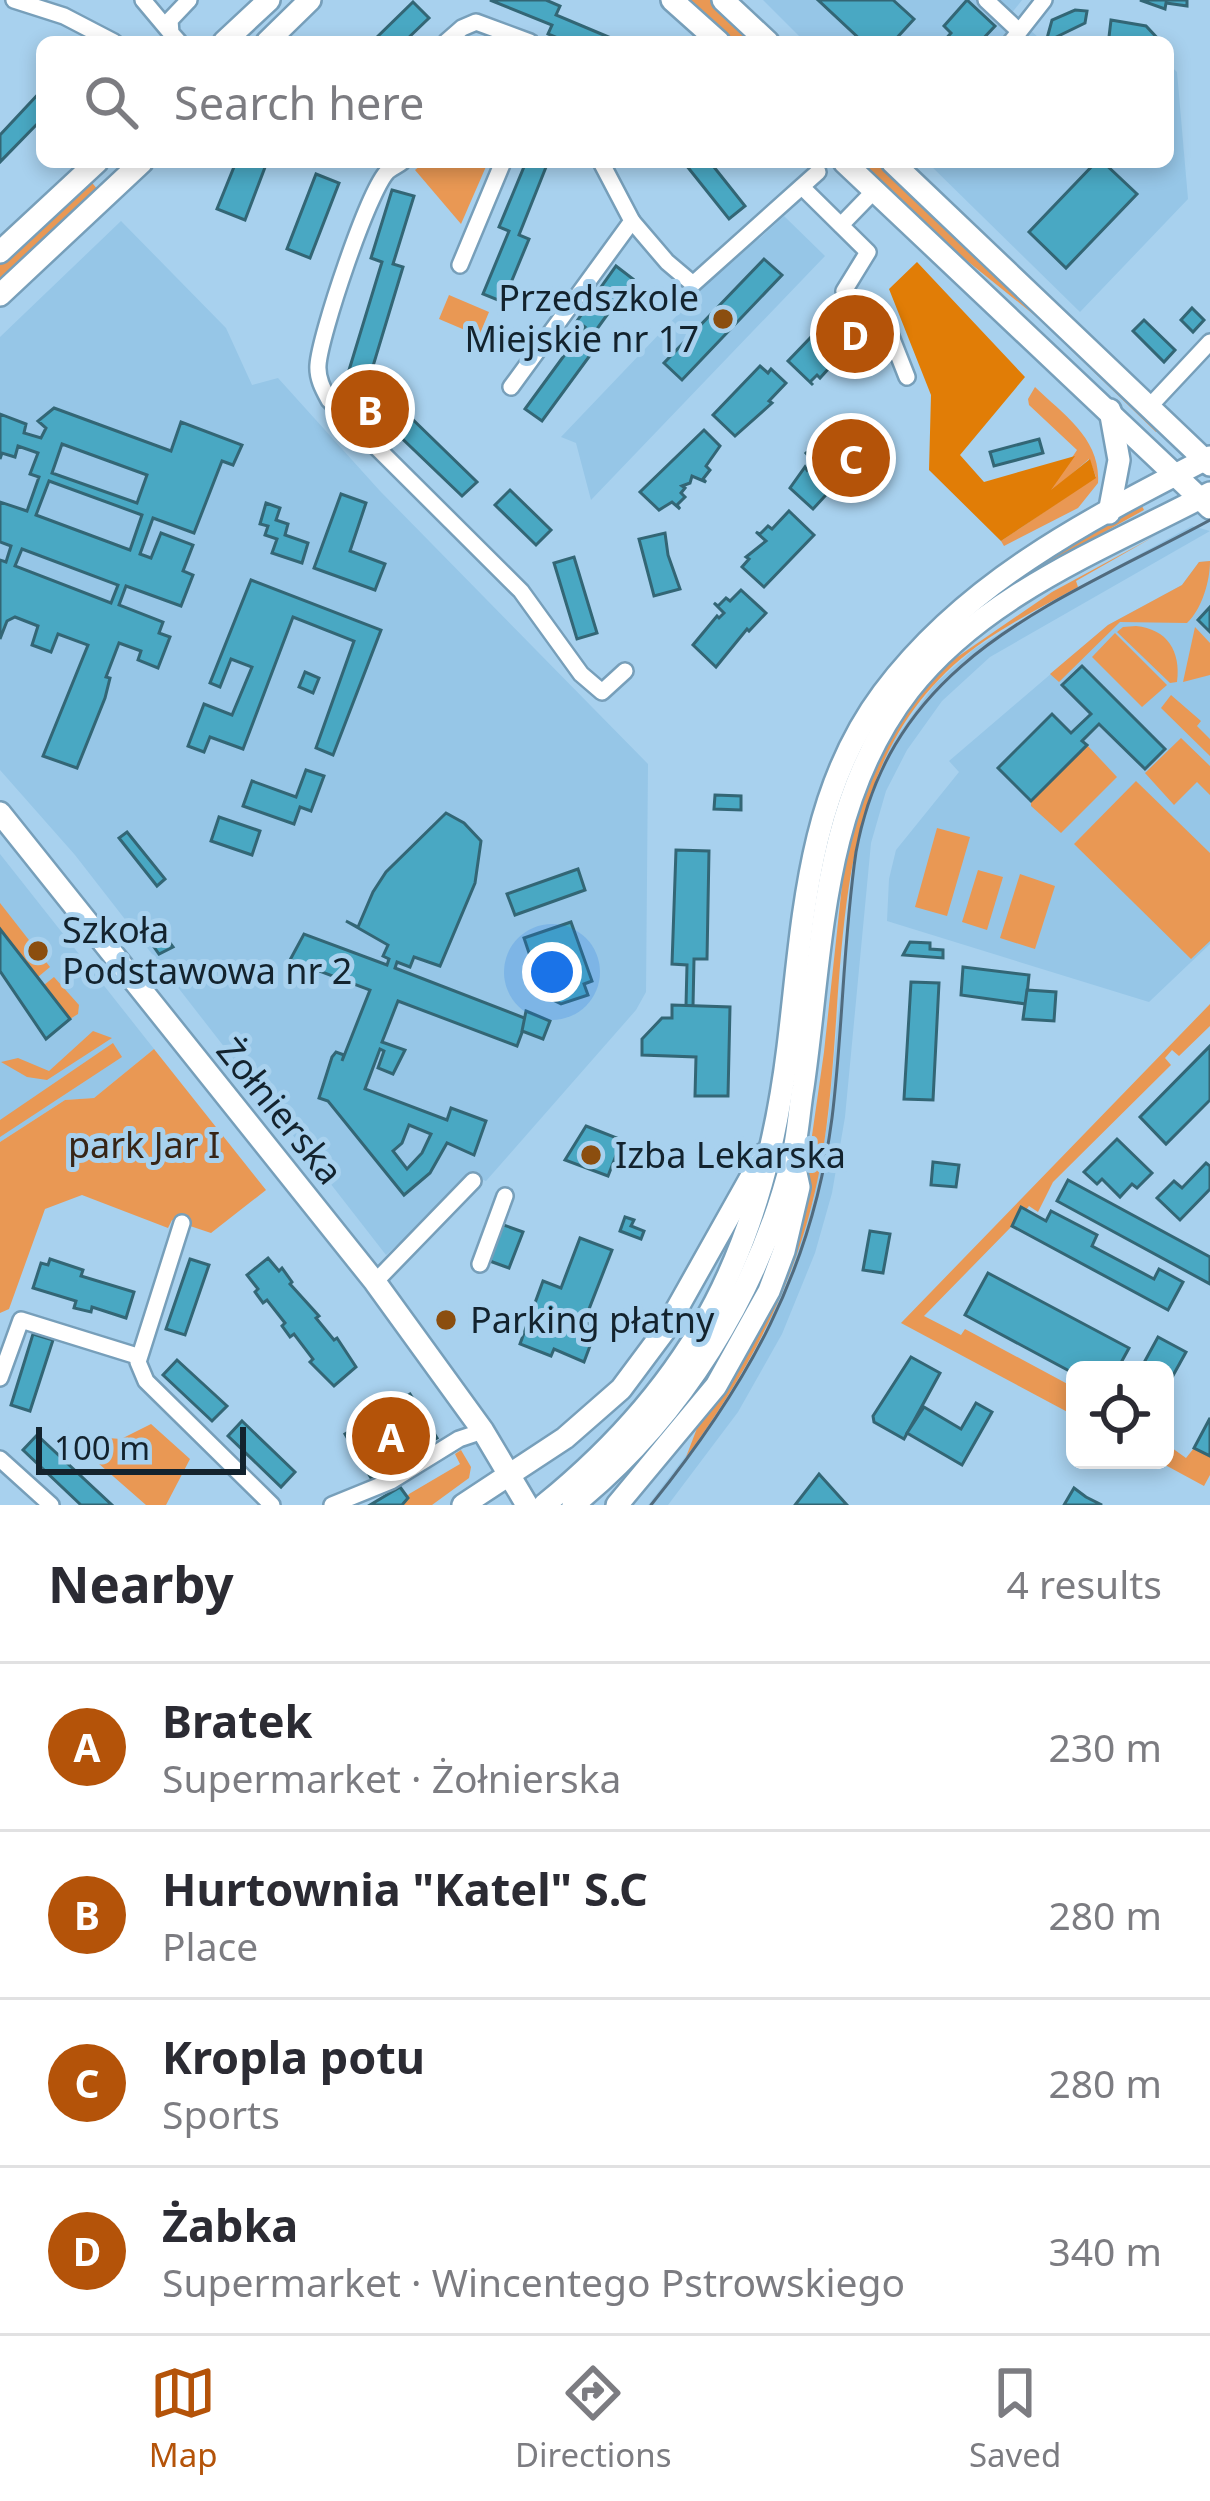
<!DOCTYPE html>
<html lang="en">
<head>
<meta charset="utf-8">
<style>
	body { margin:0; font-family:"Noto Sans",sans-serif; background:#f7f7f7; color:#2b2b33 }
	.controls { position:absolute; right:36px; bottom:36px; display:grid; overflow:hidden; border-radius:18px; box-shadow:0 6px 18px #0003 }
	.controls button { width:108px; height:108px; display:grid; place-items:center; padding:0; border:0; border-bottom:3px solid #e1e1e2; background:#fff; color:#2b2b33; font:60px sans-serif }
	.scale { position:absolute; left:36px; bottom:30px; width:210px; box-sizing:border-box; padding-left:12px; border:6px solid #13232e; border-top:0; font-size:33px; line-height:42px; white-space:nowrap; color:#13232e; -webkit-text-stroke:9px #a8d1ee; paint-order:stroke }
	.you { position:absolute; left:552px; top:972px; width:42px; height:42px; margin:-30px; border:9px solid #fff; border-radius:50%; background:#1a73e8; box-shadow:0 0 0 18px #1a73e833 }
	.badge { display:grid; place-items:center; width:78px; height:78px; border-radius:50%; background:#b45309; color:#fff; font-size:39px; font-weight:700 }
	.pin { position:absolute; translate:-50% -50%; border:6px solid #fff; box-shadow:0 3px 12px #0006 }
	.list { margin:0; padding:0; list-style:none }
	h2 { display:flex; justify-content:space-between; align-items:center; height:156px; margin:0; padding:0 48px; font-size:51px }
	h2 small { font-size:39px; font-weight:400; color:#7c7c81 }
	.list li { display:grid; grid-template-columns:78px 1fr auto; gap:36px; align-items:center; box-sizing:border-box; height:168px; padding:0 48px; border-top:3px solid #e1e1e2 }
	.list b { display:block; font-size:45px; white-space:nowrap }
	.list p { margin:0; font-size:39px; white-space:nowrap; color:#7c7c81 }
	.list em { font-size:39px; font-style:normal; color:#7c7c81 }
	.icon { flex:none; width:66px; height:66px; fill:none; stroke:currentColor; stroke-width:2; stroke-linecap:round; stroke-linejoin:round }
	.map { position:relative; flex:none; width:1210px; height:1505px; overflow:hidden }
	.search { position:absolute; background:#fff; box-shadow:0 6px 18px #0003; left:36px; right:36px; top:36px; height:132px; display:flex; align-items:center; gap:30px; box-sizing:border-box; padding:0 42px; border-radius:18px; color:#7c7c81; font-size:45px }
	.sheet { height:828px; background:#fff }
	nav { display:flex; justify-content:space-around; align-items:center; box-sizing:border-box; height:168px; border-top:3px solid #e1e1e2; background:#fff; font-size:33px; color:#7c7c81 }
	nav a { display:grid; justify-items:center; gap:6px }
	nav .on { color:#b45309 }
	.map>svg:first-child { display:block }
</style>
</head>
<body>
<div class="map">
<svg width="1210" height="1505" viewBox="0 0 1210 1505">
	<rect width="100%" height="100%" fill="#a8d1ee"/>
	<g fill="#96c6e7">
		<path d="M763 0H1022L1011 14 1044 42H805Z"/>
		<path d="M1168 64 1177 72 1188 199 1080 312 927 162H1168Z"/>
		<path d="M784 216 825 256 591 500 576 443 561 437 746 243 759 239Z"/>
		<path d="M121 221 226 328 252 385 278 378 380 491 648 764 646 992 636 1010 486 1181 473 1176 386 1255 75 855 0 770V337Z"/>
		<path d="M1192 526 1210 531 990 657 942 701 907 750 886 791 871 843 845 1117 832 1193 815 1253 782 1334 738 1412 668 1505H648L717 1415 749 1364 762 1339 813 1202 828 1120 855 840 868 793 892 743 935 684 974 649 1056 599Z"/>
		<path d="M1210 561V944L1149 1002 887 921 889 879 896 850 959 772 949 761 1108 625 1182 585 1199 562Z"/>
		<path d="M0 854 154 1049 94 1098 65 1100 0 1142Z"/>
	</g>
	<g fill="#e99854">
		<path d="M684 0H711L757 42H730Z"/>
		<path d="M425 162H488L461 224 415 170Z"/>
		<path d="M857 162H884L1161 427 1156 432 1038 318 935 235Z"/>
		<path d="M89 179 98 190 0 285V263Z"/>
		<path d="M449 295 489 312 479 336 439 319Z"/>
		<path d="M1035 387C1064 415 1101 439 1098 483L1078 508 1004 546 1001 541 1096 477 1089 459 1047 495 1077 450 1029 405 1028 399Z"/>
		<path d="M1141 504 1144 510 1027 575 1023 571Z"/>
		<path d="M1155 536 1076 581 1078 587C1043 606 1008 624 976 647 813 767 853 986 821 1162 802 1271 752 1368 686 1457L699 1423 733 1373 801 1212 824 1052 846 848 872 765 909 705 950 662 1052 592Z"/>
		<path d="M1210 561C1210 581 1202 609 1187 623L1120 622 1059 682 1050 674 1108 625 1182 585 1199 562Z"/>
		<path d="M1136 626C1167 629 1181 651 1177 682L1170 683 1117 632 1123 627Z"/>
		<path d="M1195 627 1210 643V675L1183 682Z"/>
		<path d="M1115 633 1167 685 1142 707 1092 657Z"/>
		<path d="M1171 695 1201 721 1197 726 1210 739V756L1161 708Z"/>
		<path d="M1181 738 1210 766V795L1197 782 1174 805 1145 773Z"/>
		<path d="M1087 745 1117 777 1061 833 1031 806V801Z"/>
		<path d="M1136 781 1210 853V941L1191 959 1074 844Z"/>
		<path d="M937 828 970 837 947 916 915 907Z"/>
		<path d="M978 870 1003 877 987 930 962 922Z"/>
		<path d="M1020 874 1055 886 1035 949 1000 938Z"/>
		<path d="M0 903 50 967 38 977 0 929Z"/>
		<path d="M54 977 79 1005 78 1014 70 1019 44 985Z"/>
		<path d="M1210 1004V1026L1179 1056 1172 1050 1165 1058 1171 1065 1053 1182 1038 1212 1029 1206 1026 1210 1021 1208 1012 1226 924 1316 961 1335 965 1329 1075 1388V1416L901 1323Z"/>
		<path d="M93 1031 112 1038 47 1080 27 1077 1 1062 18 1058 49 1071Z"/>
		<path d="M113 1043 122 1057 0 1137V1120Z"/>
		<path d="M154 1049 266 1190 211 1233 172 1220 168 1228 82 1195 45 1209 9 1309 0 1313V1142L65 1100 94 1098Z"/>
		<path d="M151 1424 190 1459 166 1505H146L98 1463 108 1438 121 1439Z"/>
		<path d="M1165 1443 1186 1458 1194 1448 1210 1456V1475L1204 1486 1156 1460H1165Z"/>
		<path d="M461 1450 471 1467 469 1478 432 1505H402L409 1494 460 1464 455 1454Z"/>
	</g>
	<path fill="#e17d06" d="M917 262 1025 377 960 455 984 482 1075 456 1051 490 1090 459 1096 478 1001 541 929 470 931 395 889 289Z"/>
	<g fill="#49a8c3" stroke="#336675" stroke-width="3" fill-rule="evenodd">
		<path d="M490 0H546L560 6 556 15 618 41 567 42 548 34 552 25Z"/>
		<path d="M818 0H893L914 19 893 42H863Z"/>
		<path d="M967 0 995 26 980 42H943L951 33 944 26Z"/>
		<path d="M1140 0H1187V6L1166 3 1165 9Z"/>
		<path d="M413 2 429 18 404 42H372Z"/>
		<path d="M1075 10 1087 11 1085 23 1046 42 1052 20Z"/>
		<path d="M1111 20 1146 26 1161 42H1118L1109 37Z"/>
		<path d="M42 90V119L0 162V135Z"/>
		<path d="M236 162H267L245 220 217 209Z"/>
		<path d="M526 162H548L519 235 529 239 503 302 483 294 509 231 499 227Z"/>
		<path d="M690 162H710L745 206 729 219 686 165Z"/>
		<path d="M1096 162H1103L1137 194 1066 268 1029 232Z"/>
		<path d="M316 174 339 183 310 258 287 249Z"/>
		<path d="M392 190 414 196 393 264 403 267 367 386 346 380 382 262 371 258Z"/>
		<path d="M764 259 782 275 682 380 664 363Z"/>
		<path d="M616 266 633 279 594 333 602 339 542 421 525 409 585 327 577 321Z"/>
		<path d="M839 308 857 326 854 329 860 335 827 364 830 367 820 378 817 375 810 382 813 385 788 361Z"/>
		<path d="M1192 308 1204 320 1193 332 1181 320Z"/>
		<path d="M1144 320 1175 350 1164 362 1133 331Z"/>
		<path d="M760 366 768 373 771 369 786 383 769 401 772 403 735 436 713 415Z"/>
		<path d="M357 390 377 397 395 417 374 434 345 400Z"/>
		<path d="M54 408 171 451 181 422 242 445 233 465 222 461 194 533 153 518 140 554 151 558 161 533 193 545 183 571 193 575 181 606 126 586 119 605 163 622 159 633 170 637 158 668 138 660 141 651 119 643 106 677 110 678 105 698 77 768 43 756 88 645 58 634 51 652 32 645 38 626 15 617 7 621 0 639V560L6 562 11 546 0 542V502L27 511 39 477 30 474 38 453 18 446 15 457 2 453 0 459V414L26 424 24 433 41 438 46 428 38 421ZM62 444 147 475 137 503 52 473ZM49 481 142 515 130 550 36 515ZM22 549 118 585 111 603 15 566Z"/>
		<path d="M403 410 477 482 462 496 388 425Z"/>
		<path d="M704 430 720 446 706 466 710 470 703 479 706 482 692 476 690 483 682 486 685 488 681 493 685 497 677 505 680 509 672 502 659 510 640 492Z"/>
		<path d="M840 435 859 459 813 509 790 488 805 467 807 470 814 462 805 452 808 455 816 447 820 451Z"/>
		<path d="M1039 439 1043 453 994 466 990 452Z"/>
		<path d="M510 490 551 530 536 545 495 505Z"/>
		<path d="M341 494 366 503 350 551 385 564 375 590 314 568Z"/>
		<path d="M266 503 280 508 276 520 288 524 285 535 308 543 302 563 272 553 277 539 265 535 268 526 260 524Z"/>
		<path d="M789 511 814 535 764 587 742 567 749 559 746 557 766 541 756 532 760 534 768 526 772 529Z"/>
		<path d="M665 533 668 555 680 589 654 596 639 539Z"/>
		<path d="M574 557 597 633 577 639 554 563Z"/>
		<path d="M251 580 381 630 333 755 316 748 354 641 293 617 243 749 210 737 204 752 188 746 204 704 232 715 252 667 231 659 220 687 210 683Z"/>
		<path d="M741 590 766 613 749 631 747 629 716 667 693 645 717 616 719 618 724 613 714 603 718 606 726 598 730 601Z"/>
		<path d="M1210 607V632L1198 620Z"/>
		<path d="M1082 666 1165 749 1145 769 1099 724 1082 741 1087 745 1031 801 998 768 1052 714 1071 733 1091 714 1062 685Z"/>
		<path d="M305 672 319 678 313 693 299 687Z"/>
		<path d="M306 770 324 776 311 811 300 807 294 824 243 806 252 781 296 797Z"/>
		<path d="M715 795 741 796V810L714 809Z"/>
		<path d="M446 813 464 823 481 841 475 883 440 966 414 957 410 967 397 962 395 968 527 1019 517 1046 398 1001 382 1042 405 1050 393 1074 378 1068 384 1051 380 1049 365 1089 447 1120 451 1108 486 1121 474 1155 447 1143 430 1173 404 1195 328 1101 319 1098 332 1057 336 1052 344 1055 342 1061 370 990 290 960 304 934 387 965 389 959 383 956 388 945 346 921 358 927 373 892 386 872ZM409 1125 431 1134 422 1153 407 1169 393 1151 402 1143Z"/>
		<path d="M219 817 260 831 252 855 211 841Z"/>
		<path d="M127 832 165 879 157 886 119 838Z"/>
		<path d="M676 850 709 851 707 959H694L693 1006H686L687 965 672 964Z"/>
		<path d="M578 869 585 890 515 915 507 894Z"/>
		<path d="M571 922 592 981 584 984 588 995 561 1004 543 995 524 938Z"/>
		<path d="M0 929 70 1019 46 1039 0 971Z"/>
		<path d="M167 939 173 947 159 954 154 947Z"/>
		<path d="M910 942 930 943V949L943 950V958L903 955Z"/>
		<path d="M963 967 1029 975 1026 1004 961 995Z"/>
		<path d="M911 982 939 983 933 1100 904 1099Z"/>
		<path d="M1027 990 1056 992 1054 1021 1023 1019Z"/>
		<path d="M672 1005 730 1007 728 1096H695L696 1057 642 1055V1039L662 1018H672Z"/>
		<path d="M526 1011 550 1021 543 1039 522 1031Z"/>
		<path d="M1210 1046V1100L1166 1144 1140 1117Z"/>
		<path d="M586 1126 622 1140 608 1176 565 1160Z"/>
		<path d="M1117 1139 1152 1173 1137 1188 1132 1184 1120 1197 1102 1179 1097 1184 1084 1172Z"/>
		<path d="M933 1162 959 1165 956 1187 931 1185Z"/>
		<path d="M1206 1163 1210 1166V1189L1180 1220 1157 1198 1174 1181 1182 1188Z"/>
		<path d="M1068 1180 1210 1257V1284L1057 1201Z"/>
		<path d="M1021 1207 1046 1221 1051 1211 1097 1235 1092 1246 1154 1279 1159 1269 1183 1282 1168 1310 1012 1226Z"/>
		<path d="M625 1217 634 1220 631 1226 644 1231 641 1239 620 1231Z"/>
		<path d="M501 1224 523 1232 509 1268 487 1260Z"/>
		<path d="M870 1231 890 1234 883 1273 863 1270Z"/>
		<path d="M580 1238 612 1250 584 1322 597 1327 584 1362 554 1349 551 1356 520 1344 543 1281 561 1288Z"/>
		<path d="M268 1258 279 1271 282 1268 292 1282 290 1284 319 1316 316 1318 334 1340 337 1338 356 1367 334 1386 310 1362 313 1359 294 1334 290 1337 282 1326 285 1323 267 1300 263 1303 255 1292 258 1289 247 1275Z"/>
		<path d="M50 1259 83 1270 81 1276 134 1292 126 1318 92 1307 91 1312 74 1308 76 1301 33 1288 41 1263 48 1265Z"/>
		<path d="M190 1259 209 1265 185 1335 166 1329Z"/>
		<path d="M988 1273 1129 1348 1117 1370H1075V1374L965 1315Z"/>
		<path d="M33 1334 53 1340 30 1411 11 1405Z"/>
		<path d="M1158 1337 1186 1352 1165 1390V1370H1140Z"/>
		<path d="M911 1357 940 1373 904 1439 874 1422 873 1416Z"/>
		<path d="M177 1360 227 1406 212 1421 163 1375Z"/>
		<path d="M410 1394 437 1438 371 1478 345 1434Z"/>
		<path d="M976 1403 992 1412 962 1465 907 1433 924 1407 961 1429Z"/>
		<path d="M1210 1418V1456L1194 1448Z"/>
		<path d="M242 1421 295 1472 281 1487 228 1436Z"/>
		<path d="M37 1435 112 1505H81L23 1450Z"/>
		<path d="M819 1474 847 1505H795Z"/>
		<path d="M400 1487 408 1498 402 1505H370Z"/>
		<path d="M1074 1488 1086 1497 1102 1505H1064Z"/>
	</g>
	<g fill="none" stroke-linecap="round" stroke-linejoin="round">
		<defs>
			<g id="street">
				<path d="M14 0 64 16 114 42"/>
				<path d="M143 0 169 31"/>
				<path d="M986 0 1019 31"/>
				<path d="M179 42 171 33 170 20 189 0"/>
				<path d="M446 42 462 28 476 22 530 42"/>
				<path d="M1011 42 1044 0"/>
				<path d="M402 162C397 166 391 168 387 172 368 192 320 335 318 365 317 378 323 389 329 400L521 591 581 674 602 692 625 671"/>
				<path d="M802 187 868 252 844 291 890 334 907 377"/>
				<path d="M632 221 667 262 693 284 818 172"/>
				<path d="M841 225 875 190"/>
				<path d="M460 265 503 162"/>
				<path d="M511 387 632 221 601 162"/>
				<path d="M1150 406 1210 342"/>
				<path d="M182 1223 138 1362 146 1381 272 1505"/>
				<path d="M480 1264 505 1196"/>
				<path d="M375 1282 473 1181"/>
				<path d="M0 1378 21 1320 137 1356"/>
				<path d="M0 1459 51 1505"/>
				<path d="M332 1505 391 1481 459 1439 483 1431"/>
			</g>
			<g id="secondary">
				<path d="M672 0 719 42"/>
				<path d="M723 0 768 42"/>
				<path d="M224 42 269 0"/>
				<path d="M267 42 310 0"/>
				<path d="M844 162 1210 508"/>
				<path d="M892 162 1210 465"/>
				<path d="M0 252 97 162"/>
				<path d="M0 295 142 162"/>
				<path d="M1109 513 1119 460 1110 410"/>
				<path d="M0 813 375 1282 483 1431 527 1505"/>
				<path d="M463 1505 565 1438 621 1389 665 1330 764 1154"/>
				<path d="M544 1505C699 1379 764 1243 788 1047 803 925 806 796 883 693 967 581 1088 520 1210 457"/>
				<path d="M573 1505C680 1419 759 1292 792 1159 798 1136 799 1110 803 1087 823 949 820 805 909 690 984 594 1106 548 1210 493"/>
				<path d="M617 1505 716 1386 769 1291 784 1251 799 1187 793 1159"/>
			</g>
		</defs>
		<use href="#street" stroke="#779fba" stroke-width="20"/>
		<use href="#secondary" stroke="#779fba" stroke-width="26"/>
		<use href="#street" stroke="#fff" stroke-width="15"/>
		<use href="#secondary" stroke="#fff" stroke-width="21"/>
		<path stroke="#516b7e" stroke-width="3" d="M651 1505C747 1386 812 1272 832 1118 843 1030 843 940 856 852 892 657 1055 604 1210 520"/>
	</g>
	<g fill="#8b4e0f" stroke="#a8d1ee" stroke-width="4.5">
		<circle cx="723" cy="319" r="12"/>
		<circle cx="38" cy="951" r="12"/>
		<circle cx="591" cy="1155" r="12"/>
		<circle cx="446" cy="1320" r="12"/>
	</g>
	<g text-anchor="middle" stroke-width="10" stroke-linejoin="round" paint-order="stroke">
		<g font-size="36" fill="#13232e" stroke="#a8d1ee" text-anchor="start">
			<text x="699" y="311" text-anchor="end">Przedszkole<tspan x="699" dy="41">Miejskie nr 17</tspan></text>
			<text x="62" y="943">Szkoła<tspan x="62" dy="41">Podstawowa nr 2</tspan></text>
			<text x="615" y="1168">Izba Lekarska</text>
			<text x="470" y="1333">Parking płatny</text>
		</g>
		<g font-size="36" fill="#13232e" stroke="#a8d1ee">
			<text transform="translate(280 1111) rotate(51)" y="13">Żołnierska</text>
		</g>
		<g font-size="36" fill="#372516" stroke="#a8d1ee">
			<text x="144" y="1158">park Jar I</text>
		</g>
	</g>
</svg>
<div class="controls">
<button><svg class="icon" aria-label="locate" viewBox="0 0 24 24"><circle cx="12" cy="12" r="6"/><path d="M12 2v4M12 18v4M2 12h4M18 12h4"/></svg></button>
</div>
<div class="scale">100 m</div>
<div class="you"></div>
<div class="pin badge" style="left:391px;top:1436px">A</div>
<div class="pin badge" style="left:370px;top:409px">B</div>
<div class="pin badge" style="left:851px;top:458px">C</div>
<div class="pin badge" style="left:855px;top:334px">D</div>
<div class="search"><svg class="icon" aria-label="search" viewBox="0 0 24 24"><circle cx="10" cy="10" r="6"/><path d="M15 15l6 6"/></svg>Search here</div>
</div>
<section class="sheet">
<h2>Nearby<small>4 results</small></h2>
<ul class="list">
<li><span class="badge">A</span><div><b>Bratek</b><p>Supermarket · Żołnierska</p></div><em>230 m</em></li>
<li><span class="badge">B</span><div><b>Hurtownia &quot;Katel&quot; S.C</b><p>Place</p></div><em>280 m</em></li>
<li><span class="badge">C</span><div><b>Kropla potu</b><p>Sports</p></div><em>280 m</em></li>
<li><span class="badge">D</span><div><b>Żabka</b><p>Supermarket · Wincentego Pstrowskiego</p></div><em>340 m</em></li>
</ul>
</section>
<nav>
<a class="on"><svg class="icon" aria-label="map" viewBox="0 0 24 24"><path d="M3 6l6-2 6 2 6-2v14l-6 2-6-2-6 2zM9 4v14M15 6v14"/></svg>Map</a>
<a><svg class="icon" aria-label="directions" viewBox="0 0 24 24"><path d="M12 3l9 9-9 9-9-9zM9 14v-3h6M13 9l2 2-2 2"/></svg>Directions</a>
<a><svg class="icon" aria-label="saved" viewBox="0 0 24 24"><path d="M7 4h10v16l-5-4-5 4z"/></svg>Saved</a>
</nav>
</body>
</html>
